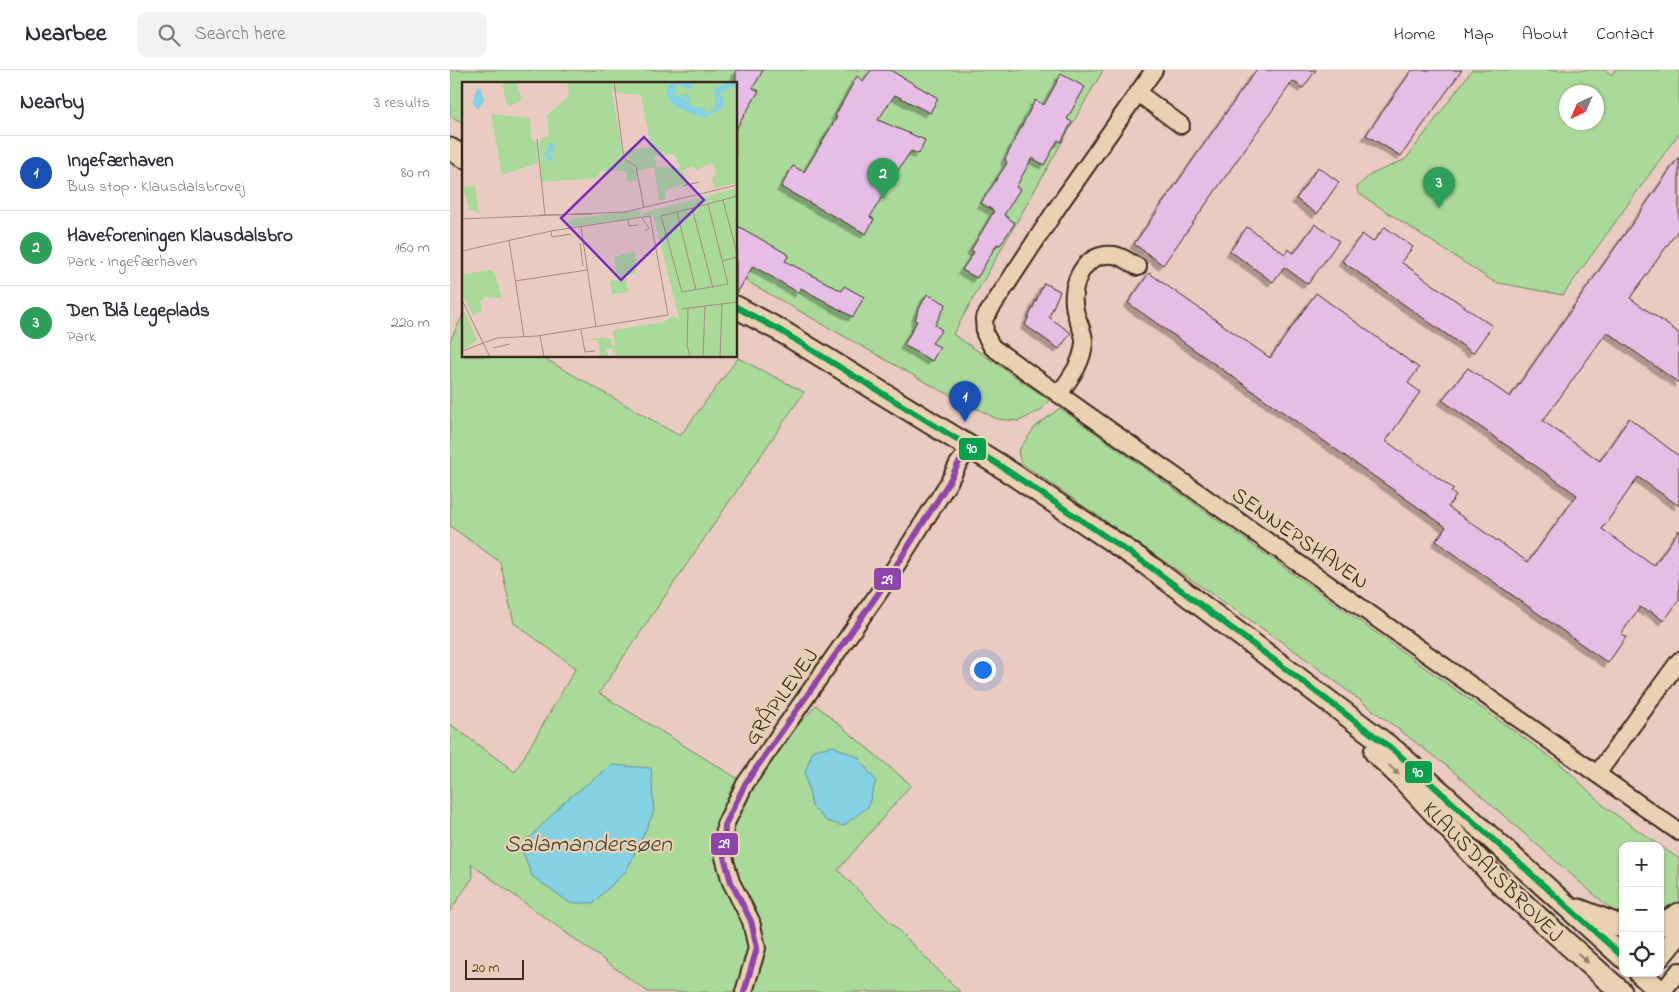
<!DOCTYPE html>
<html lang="en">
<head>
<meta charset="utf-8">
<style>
	body { margin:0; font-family:"Indie Flower",sans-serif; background:#f2f2f3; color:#2b2b33 }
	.controls { position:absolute; right:15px; bottom:15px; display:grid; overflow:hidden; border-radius:10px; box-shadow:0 1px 4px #0004 }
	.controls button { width:45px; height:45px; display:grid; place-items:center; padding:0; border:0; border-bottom:1px solid #e1e1e2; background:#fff; color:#2b2b33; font:25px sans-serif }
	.compass { position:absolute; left:1109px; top:15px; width:45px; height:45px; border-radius:50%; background:#fff; box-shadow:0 1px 4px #0004; rotate:224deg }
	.scale { position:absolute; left:15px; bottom:12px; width:59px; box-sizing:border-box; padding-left:5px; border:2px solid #3b2a1e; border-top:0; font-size:14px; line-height:18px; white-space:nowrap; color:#3b2a1e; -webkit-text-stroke:4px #ead1b2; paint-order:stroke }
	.you { position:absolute; left:532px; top:599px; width:18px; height:18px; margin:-12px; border:4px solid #fff; border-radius:50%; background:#1a73e8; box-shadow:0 0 0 8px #1a73e833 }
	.badge { display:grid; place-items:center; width:32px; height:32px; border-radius:50%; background:#2563eb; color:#fff; font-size:16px; font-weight:700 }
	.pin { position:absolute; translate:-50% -41px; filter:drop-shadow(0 1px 2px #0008) }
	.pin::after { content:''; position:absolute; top:26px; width:18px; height:15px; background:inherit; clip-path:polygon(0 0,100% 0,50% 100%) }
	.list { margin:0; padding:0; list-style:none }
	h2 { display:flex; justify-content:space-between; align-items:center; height:65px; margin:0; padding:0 20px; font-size:21px }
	h2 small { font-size:16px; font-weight:400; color:#7c7c81 }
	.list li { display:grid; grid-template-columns:32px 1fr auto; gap:15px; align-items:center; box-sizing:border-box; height:75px; padding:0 20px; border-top:1px solid #e1e1e2 }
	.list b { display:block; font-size:19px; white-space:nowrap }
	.list p { margin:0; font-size:16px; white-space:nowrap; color:#7c7c81 }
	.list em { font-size:16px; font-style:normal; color:#7c7c81 }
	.icon { flex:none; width:28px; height:28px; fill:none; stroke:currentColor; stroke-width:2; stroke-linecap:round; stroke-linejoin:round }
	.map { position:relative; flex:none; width:1229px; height:922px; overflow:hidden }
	header { display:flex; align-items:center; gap:30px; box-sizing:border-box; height:70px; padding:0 25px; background:#fff; border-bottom:1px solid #e1e1e2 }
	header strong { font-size:24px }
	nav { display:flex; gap:28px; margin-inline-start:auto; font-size:18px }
	.search { width:350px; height:45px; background:#f2f2f3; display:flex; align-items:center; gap:12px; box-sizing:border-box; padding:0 18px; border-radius:10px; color:#7c7c81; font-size:19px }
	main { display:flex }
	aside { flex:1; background:#fff }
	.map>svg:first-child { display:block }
</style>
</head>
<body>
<header>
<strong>Nearbee</strong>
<div class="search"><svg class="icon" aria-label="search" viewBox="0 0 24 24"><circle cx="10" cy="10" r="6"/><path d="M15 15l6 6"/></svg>Search here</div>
<nav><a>Home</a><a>Map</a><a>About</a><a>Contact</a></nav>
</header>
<main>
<aside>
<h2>Nearby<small>3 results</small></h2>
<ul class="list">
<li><span class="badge" style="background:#1a4fb4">1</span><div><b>Ingefærhaven</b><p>Bus stop · Klausdalsbrovej</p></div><em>80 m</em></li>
<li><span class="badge" style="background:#2e9e5b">2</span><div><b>Haveforeningen Klausdalsbro</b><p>Park · Ingefærhaven</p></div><em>160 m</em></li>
<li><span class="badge" style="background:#2e9e5b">3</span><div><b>Den Blå Legeplads</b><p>Park</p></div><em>220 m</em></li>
</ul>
</aside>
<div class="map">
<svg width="1229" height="922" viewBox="0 0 1229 922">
	<defs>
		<filter id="shadow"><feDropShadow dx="-4.5" dy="4.5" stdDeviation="0" flood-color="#0004"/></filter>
	</defs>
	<rect width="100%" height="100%" fill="#e9cbc1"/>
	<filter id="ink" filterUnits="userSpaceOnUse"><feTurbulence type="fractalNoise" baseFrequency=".02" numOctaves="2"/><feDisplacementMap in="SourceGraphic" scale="10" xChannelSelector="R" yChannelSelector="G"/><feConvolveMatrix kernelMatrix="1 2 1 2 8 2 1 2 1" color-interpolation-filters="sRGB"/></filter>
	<g filter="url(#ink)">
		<g fill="#aada9a" stroke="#72825c" fill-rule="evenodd">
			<path d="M0 0H653L503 264 599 330 591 340 569 351 547 349 475 312 286 205V14H14V53L0 46Z"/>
			<path d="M1022 0H1155L1162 5 1165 0H1229V63L1113 225 1044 212 908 123 907 117 920 105 956 89ZM1116 22H1146V52H1116Z"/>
			<path d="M14 243V286H90L230 366 288 288 354 322 149 623 293 712 267 755 266 787 273 813 293 851 300 879 293 902 283 922H198L21 794 23 807 0 841V654L65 702 126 598 64 553 50 492 0 456V271Z"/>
			<path d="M610 338 1113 696 1154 736 1210 776H1173V844L1162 840 998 697 848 583 571 393 568 381 585 357Z"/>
			<path d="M366 635 461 715 388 800 510 922H299C306 909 315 894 315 879 316 857 300 835 290 816 282 799 279 775 283 757 292 713 338 668 366 635Z"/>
			<path d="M1210 776 1229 789V831L1226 837 1210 844Z"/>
		</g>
		<g fill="#84d1e3" stroke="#678e94">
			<path d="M383 676 408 687 426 711 418 737 393 756 376 751 362 736 355 703 363 680Z"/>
			<path d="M162 695 201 698 204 742 177 800 143 833H120L82 806 71 777 115 731Z"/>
		</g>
		<g fill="#e6bde5" stroke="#3b2a1e" filter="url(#shadow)">
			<path d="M286 0H313L303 18 309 21 286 59Z"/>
			<path d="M421 0H440L488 28 480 43 445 25 428 50 475 70 469 84 461 81 446 103 420 147 424 149 416 164 331 117 343 96 354 102 387 47 385 46 407 6 413 11Z"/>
			<path d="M806 0H866L853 18 843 11 713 195 684 174Z"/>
			<path d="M962 0H1012L951 86 916 65Z"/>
			<path d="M611 4 635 17 617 49 622 52 611 72 608 70 594 95 582 88 566 117 570 119 554 145 565 153 550 175 547 174 527 208 512 200 524 182 521 180 544 141 531 133 557 93 555 89 585 30 594 35Z"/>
			<path d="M1229 87V159L1180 228 1229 263V313L1157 262 1093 351 1150 391 1179 348 1229 386V436L1188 407 1152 459 1204 496 1229 460V530L1214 551 1199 540 1198 542 1190 537 1171 564 1176 567 1158 593 986 471 996 457 678 233 699 203 820 288 866 223 969 298 958 313 970 322 936 371 1004 419 1001 422 1006 426 998 437 1078 492 1127 425 992 330 1018 298 1060 327Z"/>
			<path d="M868 97 889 112 867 144 846 129Z"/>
			<path d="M865 154 889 171 858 214 834 197 823 212 780 181 797 157 835 184 838 179 844 183Z"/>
			<path d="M286 155 339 185 335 191 392 221 394 216 414 227 403 247 351 218 349 223 303 196 286 225Z"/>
			<path d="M935 157 963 177 951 192 1042 256 1023 283 892 191 912 164 923 172Z"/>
			<path d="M594 213 610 221 599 247 621 263 609 279 575 255Z"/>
			<path d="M477 224 496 234 485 255 492 260 482 273 490 277 482 291 454 275 467 251 465 250 468 241Z"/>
		</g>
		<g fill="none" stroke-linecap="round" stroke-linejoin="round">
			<defs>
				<g id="minor">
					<path d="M704 0 609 135 534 249 535 264 542 277 1229 762"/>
					<path d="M688 23 731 55"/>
					<path d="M609 324C621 307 632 294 634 273 635 263 627 251 625 240 619 215 634 181 664 185 672 186 681 193 688 197"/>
					<path d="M1147 704 1229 591"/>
					<path d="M294 922 307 878 301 851 281 812 274 787 275 755 295 714 430 521 499 412 508 394 521 377"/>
					<path d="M1212 922 1229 901"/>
				</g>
				<g id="tertiary">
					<path d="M0 79 14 87"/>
					<path d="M286 237 331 261 549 395 695 493 946 682 1173 887"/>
					<path d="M925 682 951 707 1051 814 1171 922"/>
					<path d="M1129 840 1173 857"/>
					<path d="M1210 855 1229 844"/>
					<path d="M1210 886 1229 863"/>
					<path d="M1190 903 1211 922"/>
				</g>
			</defs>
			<use href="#minor" stroke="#3b2a1e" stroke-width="20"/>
			<use href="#tertiary" stroke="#3b2a1e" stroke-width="25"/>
			<use href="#minor" stroke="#ead1b2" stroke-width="16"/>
			<use href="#tertiary" stroke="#ead1b2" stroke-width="21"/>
			<defs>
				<path id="bus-1" d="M286 237 331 261 549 395 695 493 946 682 1173 887"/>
				<path id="bus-2" d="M294 922 307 878 301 851 281 812 274 787 275 755 295 714 430 521 499 412 508 394 521 377"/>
			</defs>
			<use href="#bus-1" stroke="#ead1b2" stroke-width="10"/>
			<use href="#bus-2" stroke="#ead1b2" stroke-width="10"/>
			<use href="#bus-1" stroke="#03a04e" stroke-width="6"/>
			<use href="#bus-2" stroke="#8e44ad" stroke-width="6"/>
		</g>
		<defs><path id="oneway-solid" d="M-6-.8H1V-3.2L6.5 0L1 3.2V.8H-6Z" transform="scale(1.25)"/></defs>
		<g fill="#927e68">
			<use href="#oneway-solid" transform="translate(944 700) rotate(43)"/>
			<use href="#oneway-solid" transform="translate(1133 888) rotate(42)"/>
		</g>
	</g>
	<g text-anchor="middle" stroke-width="4.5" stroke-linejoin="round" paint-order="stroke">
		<g font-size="22" fill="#3b2a1e" stroke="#ead1b2">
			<text transform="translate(851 467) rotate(35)" y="8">SENNEPSHAVEN</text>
			<text transform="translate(330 626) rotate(-55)" y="8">GRÅPILEVEJ</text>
			<text transform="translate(1044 801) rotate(45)" y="8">KLAUSDALSBROVEJ</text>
		</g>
		<g font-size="24" font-style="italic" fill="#46433c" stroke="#ead1b2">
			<text x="138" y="781">Salamandersøen</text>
		</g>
	</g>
	<g transform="translate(12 12)">
		<rect width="275" height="275" fill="#e9cbc1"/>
		<path d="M40 0H54L60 18 48 24 44 20ZM105 0H151L150 11 160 70 162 77 174 85 176 99H164V89H138L136 96 80 100 77 62 80 56 87 54 85 33 107 14ZM152 0H275V101L252 106 250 97 254 92 250 81 234 88 231 84 221 88 226 102 203 108 204 117 197 119 192 85 176 89 161 69 189 65 179 13 153 11ZM212 72 219 86 195 85 192 74ZM29 32 68 36 69 57 75 61 76 81 40 93ZM13 103 17 131 7 127 1 105ZM275 106V275H155L153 265V275L150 266 144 267 147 275H135L138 271 136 258H122L143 255 144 265V257L149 256 150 264 153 263 151 248 202 240 210 234 217 237 219 244 191 133 180 134 181 131ZM178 128 179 135 107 145 105 141 109 137ZM173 169 174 192 163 194 166 210 150 212 148 199 156 198 152 175ZM29 188 33 192 40 216 23 215 18 220 20 229 11 233 0 212V192ZM0 224 15 258 0 268Z" fill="#aada9a" fill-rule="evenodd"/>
		<path d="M209 0 231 1 228 8 216 2 212 12 228 19 220 13 226 12 229 25H241L245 32 254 24 252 7 264 1 275 0V8L270 4 258 12 262 19 260 27 241 36 212 24 204 12ZM15 6 19 8 22 19 16 28 10 21ZM88 60 94 65 86 73 92 72 87 81 83 73Z" fill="#84d1e3"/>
		<path fill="none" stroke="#a38b80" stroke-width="1" d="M152 0 161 70 164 78 174 84 182 126M75 57 83 133M221 104 237 100M261 118 275 172M246 122 266 202 220 210 199 134ZM246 122 275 114M230 126 251 206M215 130 234 208M77 133 131 132M180 136 187 146 183 149M0 137 163 130 275 103M166 138 167 144 176 143M119 145 134 245M89 149 90 155 109 152M47 158 62 255M118 161 121 184M0 169 89 149 188 134 206 233 75 254 35 256 0 269M260 179 275 175M53 199 125 188M0 218 28 275M219 227 275 220M226 227 225 263 228 275M119 248 123 270 133 269M78 254 82 275M31 266 48 262M241 275 243 224M258 275 260 222"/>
		<path fill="#7b2cbf" fill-opacity="0.15" stroke="#7b2cbf" stroke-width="2.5" d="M182 55 242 118 159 198 99 136Z"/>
		<rect width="275" height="275" fill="none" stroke="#3b2a1e" stroke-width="2.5"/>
	</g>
	<g stroke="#ead1b2" stroke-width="2">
		<rect x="508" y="367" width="29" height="24" rx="5" fill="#03a04e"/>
		<rect x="423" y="497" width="29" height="24" rx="5" fill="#8e44ad"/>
		<rect x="954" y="690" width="29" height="24" rx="5" fill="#03a04e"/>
		<rect x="260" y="762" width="29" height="24" rx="5" fill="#8e44ad"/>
	</g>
	<g font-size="14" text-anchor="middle" font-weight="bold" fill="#fff">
		<text x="522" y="383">90</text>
		<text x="437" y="514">29</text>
		<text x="968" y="707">90</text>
		<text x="274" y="778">29</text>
	</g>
</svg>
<div class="controls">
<button>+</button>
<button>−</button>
<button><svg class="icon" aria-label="locate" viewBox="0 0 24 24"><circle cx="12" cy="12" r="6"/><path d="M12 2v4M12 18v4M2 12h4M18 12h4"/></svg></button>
</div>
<svg class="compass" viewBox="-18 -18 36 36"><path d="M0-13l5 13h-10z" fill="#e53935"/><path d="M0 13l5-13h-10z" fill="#7c7c81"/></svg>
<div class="scale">20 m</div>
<div class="you"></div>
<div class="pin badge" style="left:515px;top:352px;background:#1a4fb4">1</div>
<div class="pin badge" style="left:433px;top:129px;background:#2e9e5b">2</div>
<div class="pin badge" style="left:989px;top:138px;background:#2e9e5b">3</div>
</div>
</main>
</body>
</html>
